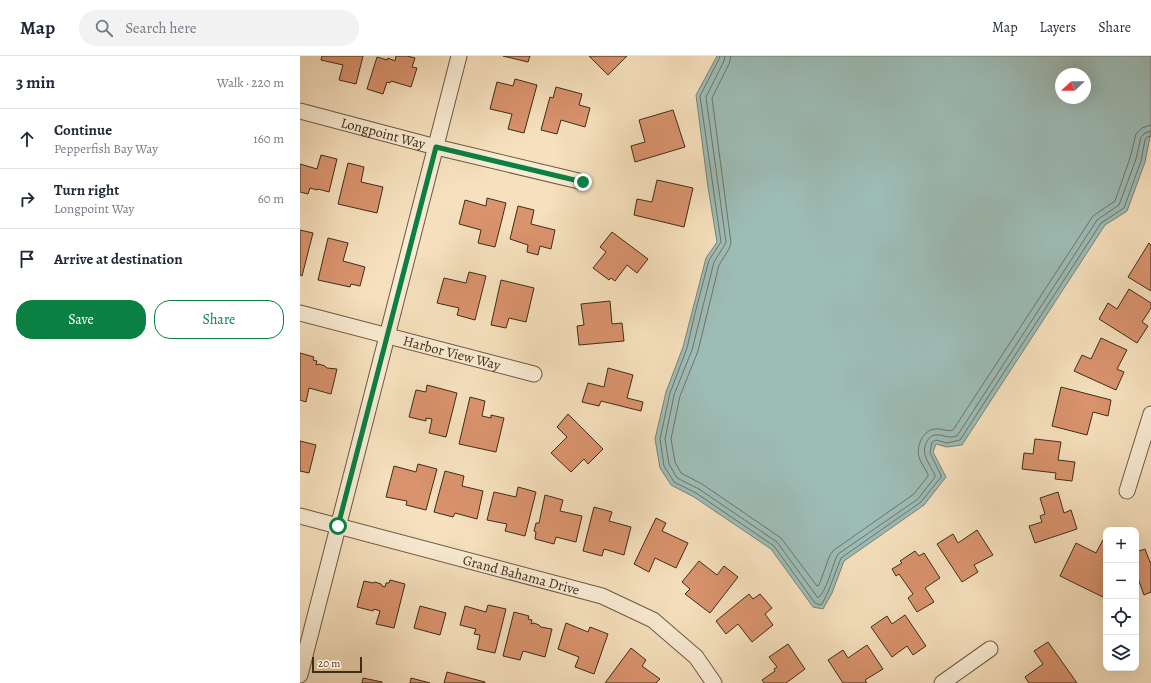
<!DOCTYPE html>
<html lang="en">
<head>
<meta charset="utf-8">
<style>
	body { margin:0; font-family:Alegreya,serif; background:#f2f2f3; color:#1f2937 }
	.controls { position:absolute; right:12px; bottom:12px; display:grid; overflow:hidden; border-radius:8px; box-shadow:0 4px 16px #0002 }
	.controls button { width:36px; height:36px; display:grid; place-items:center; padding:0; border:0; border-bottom:1px solid #e0e1e3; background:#fff; color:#1f2937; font:20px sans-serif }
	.compass { position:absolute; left:755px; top:12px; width:36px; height:36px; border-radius:50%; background:#fff; box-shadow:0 4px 16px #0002; rotate:248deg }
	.scale { position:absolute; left:12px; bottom:10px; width:50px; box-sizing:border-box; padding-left:4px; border:2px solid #3e2d18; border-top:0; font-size:11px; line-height:14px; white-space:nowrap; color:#3e2d18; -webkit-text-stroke:3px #f9ebd4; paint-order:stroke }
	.stop { position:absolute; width:12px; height:12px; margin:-9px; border:3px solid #0b8043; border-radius:50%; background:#fff }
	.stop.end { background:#0b8043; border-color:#fff; box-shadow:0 1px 4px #0008 }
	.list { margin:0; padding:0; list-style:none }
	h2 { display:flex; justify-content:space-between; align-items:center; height:52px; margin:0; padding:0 16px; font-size:17px }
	h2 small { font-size:13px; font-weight:400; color:#747a83 }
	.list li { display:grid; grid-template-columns:26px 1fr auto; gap:12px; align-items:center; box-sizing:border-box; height:60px; padding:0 16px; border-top:1px solid #e0e1e3 }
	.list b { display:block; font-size:15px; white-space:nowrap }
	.list p { margin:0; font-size:13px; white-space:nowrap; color:#747a83 }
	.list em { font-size:13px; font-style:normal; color:#747a83 }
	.actions { display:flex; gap:8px; padding:12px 16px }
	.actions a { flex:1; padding:9px 0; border:1px solid #0b8043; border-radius:16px; text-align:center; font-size:14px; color:#0b8043 }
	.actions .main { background:#0b8043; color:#fff }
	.icon { flex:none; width:22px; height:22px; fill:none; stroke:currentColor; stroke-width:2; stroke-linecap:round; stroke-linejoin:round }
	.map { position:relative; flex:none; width:851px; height:627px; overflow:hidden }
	header { display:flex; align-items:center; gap:24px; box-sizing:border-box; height:56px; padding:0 20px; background:#fff; border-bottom:1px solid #e0e1e3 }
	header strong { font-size:19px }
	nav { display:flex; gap:22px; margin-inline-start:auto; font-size:14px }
	.search { width:280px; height:36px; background:#f2f2f3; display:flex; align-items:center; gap:10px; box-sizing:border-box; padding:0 14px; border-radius:22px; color:#747a83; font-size:15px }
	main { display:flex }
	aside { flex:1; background:#fff }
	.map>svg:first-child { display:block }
</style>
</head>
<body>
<header>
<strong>Map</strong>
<div class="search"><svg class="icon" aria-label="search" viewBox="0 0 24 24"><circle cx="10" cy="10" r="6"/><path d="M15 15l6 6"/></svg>Search here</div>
<nav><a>Map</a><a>Layers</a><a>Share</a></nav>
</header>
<main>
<aside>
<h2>3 min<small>Walk · 220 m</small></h2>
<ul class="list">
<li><svg class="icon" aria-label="ahead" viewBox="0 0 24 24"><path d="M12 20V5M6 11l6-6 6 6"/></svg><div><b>Continue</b><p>Pepperfish Bay Way</p></div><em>160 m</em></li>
<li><svg class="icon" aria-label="right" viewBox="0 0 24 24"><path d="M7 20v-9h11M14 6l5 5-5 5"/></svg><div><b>Turn right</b><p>Longpoint Way</p></div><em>60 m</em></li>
<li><svg class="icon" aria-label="arrive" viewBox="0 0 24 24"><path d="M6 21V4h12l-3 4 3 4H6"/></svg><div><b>Arrive at destination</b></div></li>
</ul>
<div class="actions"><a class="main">Save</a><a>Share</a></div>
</aside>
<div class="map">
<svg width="851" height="627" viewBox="0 0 851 627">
	<rect width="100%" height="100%" fill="#f6e0bd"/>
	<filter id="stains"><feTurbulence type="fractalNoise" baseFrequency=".005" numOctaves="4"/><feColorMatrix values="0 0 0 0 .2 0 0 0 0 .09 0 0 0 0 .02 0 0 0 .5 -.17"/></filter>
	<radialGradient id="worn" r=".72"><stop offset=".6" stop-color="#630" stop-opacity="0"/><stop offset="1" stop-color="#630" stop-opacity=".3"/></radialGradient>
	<path fill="#9dbcb6" stroke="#778377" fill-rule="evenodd" d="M417 0H851V76L845 106 827 155 805 169 662 389 647 391 636 388 633 396 646 421 624 449 544 505 532 537 523 553 513 551 471 493 394 441 371 429 360 412 355 383 366 336 383 291 406 202 417 186 408 131 396 39ZM761 18H785V42H761Z"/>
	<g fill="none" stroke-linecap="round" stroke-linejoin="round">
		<g stroke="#6e7467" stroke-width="1">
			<path d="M420 0 419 3 400 40 421 186 409 204 395 257 387 292 370 337 360 383 364 410 374 426 396 437 474 490 515 547 520 549 522 548 528 536 541 502 621 446 641 421V419L630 397 632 386 636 384 647 387 660 384 801 167 824 152 841 105 845 84 847 81 851 80"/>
			<path d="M425 0 424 5 406 41 426 186 424 190 414 206 392 294 374 339 365 383 369 408 377 422 399 433 477 486 518 542C526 536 532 512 536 502L538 498 618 443 635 421V419C632 413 627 406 625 399 623 392 627 380 635 379 644 378 646 383 657 380L797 164 819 149 836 103 841 81 845 77 851 75"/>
			<path d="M431 0 429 8 412 42 431 187 429 193 419 209 398 295 380 340 371 383 375 406 381 417 402 428 481 482 517 530 519 529 530 499 534 494 614 438 628 420V418C625 413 621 407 619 401 616 390 623 374 635 373 641 372 647 376 653 374L793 160 815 145 830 102 836 78 842 72 851 69"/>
		</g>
	</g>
	<g fill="#d9936d" stroke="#3e2d18">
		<path d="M22 0H63L56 28 39 24 43 9 21 4Z"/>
		<path d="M96 0H107L115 2 112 11 117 12 111 31 91 25 90 27 87 26 83 38 67 33 77 1 87 4 88 2 95 5Z"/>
		<path d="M203 0H230L228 6Z"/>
		<path d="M289 0H327L308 19Z"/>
		<path d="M215 23 237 29 224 77 208 73 212 58 190 53 197 26 213 30Z"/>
		<path d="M256 31 282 38 279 49 290 52 285 71 261 64 257 78 241 74 250 41 253 42Z"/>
		<path d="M373 54 385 91 335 106 331 90 345 86 339 64Z"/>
		<path d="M21 99 37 103 29 136 18 133 17 134 10 132 8 138 0 136V108L17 113Z"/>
		<path d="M48 107 64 111 61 126 83 131 77 157 38 148Z"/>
		<path d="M357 124 393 132 384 171 334 159 337 143 352 146Z"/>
		<path d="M187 142 206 147 195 191 178 187 181 174 159 168 165 144 186 150Z"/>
		<path d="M218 150 234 154 231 168 255 174 251 193 240 190 238 199 227 196 228 189 210 183Z"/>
		<path d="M0 174 13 177 2 220 0 219Z"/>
		<path d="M312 176 348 203 337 217 327 209 315 225 311 222 309 224 293 212 306 196 300 191Z"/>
		<path d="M28 182 48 187 43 205 65 211 60 230 51 228 50 231 18 224Z"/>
		<path d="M849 187 851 189V235L828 221Z"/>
		<path d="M169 216 186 220 175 264 157 259 159 252 137 247 144 222 166 227Z"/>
		<path d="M201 224 234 232 226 266 209 262 206 272 191 269Z"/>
		<path d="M829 233 851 247V252L842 266 848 270 837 287 799 263 808 247 817 253Z"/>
		<path d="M310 245 312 268 322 267 324 285 279 289 277 270 284 269 281 248Z"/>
		<path d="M801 282 827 294 817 313 824 316 816 334 774 315 782 299 791 303Z"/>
		<path d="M0 297 14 301 13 304 17 305 16 309 19 308 25 310 27 312 37 313 31 338 9 332 6 346 0 344Z"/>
		<path d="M308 312 333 319 327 342 343 346 341 355 301 345 299 350 282 346 288 327 304 331Z"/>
		<path d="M127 329 157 337 146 381 129 377 132 363 126 362V365L109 361 116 334 126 336Z"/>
		<path d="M761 331 811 344 808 360 793 356 787 379 752 370Z"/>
		<path d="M170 341 185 345 182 360 191 362V359L204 362 196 396 159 388Z"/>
		<path d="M268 358 303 393 288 408 284 403 271 416 251 397 267 381 257 371Z"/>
		<path d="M735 383 761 386 758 404 775 406 772 425 755 423 756 417 722 413 724 397 733 398Z"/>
		<path d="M0 385 16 389 9 417 0 415Z"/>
		<path d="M118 408 137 413 126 454 106 449 107 445 86 441 94 410 116 416Z"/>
		<path d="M145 415 164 420 162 430 183 435 177 463 155 457 153 461 134 456Z"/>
		<path d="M218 431 236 436 225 480 205 475 207 468 187 464 194 436 216 441Z"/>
		<path d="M758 436 764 457 771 454 777 473 735 487 729 470 742 466 740 460 745 458 740 442Z"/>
		<path d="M245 439 263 444 260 455 282 460 276 486 256 481 254 488 235 483 236 476 234 475 236 467H239Z"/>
		<path d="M294 451 312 456 309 465 331 471 324 499 304 493 302 500 283 495Z"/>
		<path d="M356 462 366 467 362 475 388 487 376 512 355 502 349 516 334 508Z"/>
		<path d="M677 474 693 499 674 509 678 516 662 526 637 488 653 478 658 487Z"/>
		<path d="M803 484 806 485 805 542 760 520 776 487 796 497Z"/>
		<path d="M845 493 850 506H851V536L844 539 836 517V496Z"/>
		<path d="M615 495 619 500 624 497 640 522 625 532 634 546 617 556 608 542 613 538 599 518 596 520 592 513 602 507 600 505Z"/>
		<path d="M399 505 417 519 424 510 438 521 410 557 385 538 390 533 382 526Z"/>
		<path d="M90 524 105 528 94 572 76 568 80 555 74 553 73 555 57 551 64 525 73 527 75 526 81 528 82 530 85 531 86 527H89Z"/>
		<path d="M449 538 453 543 460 538 472 552 465 558 473 569 452 586 438 568 426 578 416 565Z"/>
		<path d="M188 549 206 553 195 597 177 593 180 579 174 578 176 573 160 569 165 550 186 556Z"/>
		<path d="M120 550 146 557 140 579 114 572Z"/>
		<path d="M214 556 229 560 228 563 232 564 231 568 234 567 239 569 241 571 252 573 245 601 223 595 220 604 203 600Z"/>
		<path d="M605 559 626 590 613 599 607 590 592 601 571 571 587 560 592 568Z"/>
		<path d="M266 567 288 576 290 571 308 578 294 618 275 611 279 601 258 593Z"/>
		<path d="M748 586 777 627H729L725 621 743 608 734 595Z"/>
		<path d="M488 588 505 613 486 627H464L462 624 475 615 474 613 477 611 469 601Z"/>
		<path d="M567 589 583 613 565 624 567 627H543L528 604 543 594 548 602Z"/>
		<path d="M331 592 346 604 342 610 360 623 356 627H305Z"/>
		<path d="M147 616 185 626V627H144Z"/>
		<path d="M63 622 82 626V627H62Z"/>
		<path d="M111 622 130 627H110Z"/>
	</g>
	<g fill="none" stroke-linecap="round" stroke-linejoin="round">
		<defs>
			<g id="street">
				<path id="s1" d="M0 55 136 91 283 126"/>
				<path id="s2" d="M0 257 234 318"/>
				<path d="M827 435 851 358"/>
				<path id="s3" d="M0 460 302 540 353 564 396 601 414 627"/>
				<path d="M0 619 159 0"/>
				<path d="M642 627 690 593"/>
			</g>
		</defs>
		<use href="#street" stroke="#6c5a41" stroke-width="17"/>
		<use href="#street" stroke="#f9ebd4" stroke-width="15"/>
	</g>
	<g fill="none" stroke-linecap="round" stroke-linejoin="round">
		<path stroke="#0b8043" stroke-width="5" d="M38 470 136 91 283 126"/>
	</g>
	<g text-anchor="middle" stroke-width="3" stroke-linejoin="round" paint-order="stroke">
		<g font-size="14" fill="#3e2d18" stroke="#f9ebd4">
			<text dy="5" stroke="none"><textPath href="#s1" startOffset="86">Longpoint Way</textPath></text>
			<text dy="5" stroke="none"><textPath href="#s2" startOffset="157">Harbor View Way</textPath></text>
			<text dy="5" stroke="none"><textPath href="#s3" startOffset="229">Grand Bahama Drive</textPath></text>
		</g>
	</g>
	<rect width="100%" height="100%" filter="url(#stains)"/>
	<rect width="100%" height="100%" fill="url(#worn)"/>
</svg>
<div class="controls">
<button>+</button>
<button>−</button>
<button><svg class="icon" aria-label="locate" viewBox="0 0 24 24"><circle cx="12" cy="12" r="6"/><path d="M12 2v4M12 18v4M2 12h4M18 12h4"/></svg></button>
<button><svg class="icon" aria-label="layers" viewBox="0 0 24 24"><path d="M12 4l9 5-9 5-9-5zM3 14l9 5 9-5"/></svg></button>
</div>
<svg class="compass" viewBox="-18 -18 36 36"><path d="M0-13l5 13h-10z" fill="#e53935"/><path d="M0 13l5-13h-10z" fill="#747a83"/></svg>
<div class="scale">20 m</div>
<div class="stop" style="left:38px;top:470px"></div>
<div class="stop end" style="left:283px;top:126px"></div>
</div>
</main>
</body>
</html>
